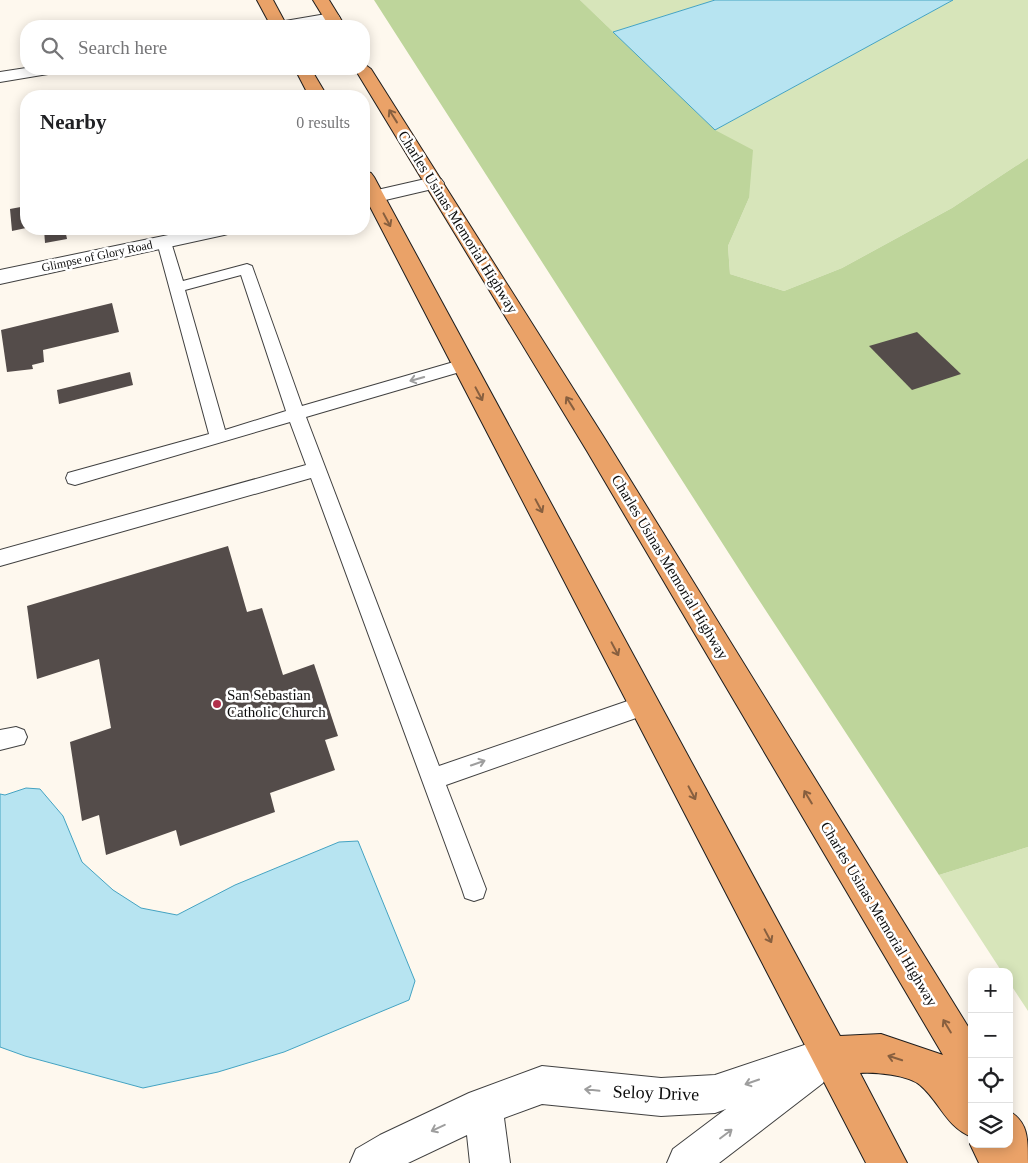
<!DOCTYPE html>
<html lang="en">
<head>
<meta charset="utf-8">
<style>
	body { margin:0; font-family:Georgia,serif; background:#f2f2f2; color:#202124 }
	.controls { position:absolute; right:15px; bottom:15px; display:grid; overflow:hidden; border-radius:10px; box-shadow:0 2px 12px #0003 }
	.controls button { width:45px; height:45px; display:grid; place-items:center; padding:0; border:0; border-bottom:1px solid #e0e0e0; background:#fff; color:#202124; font:25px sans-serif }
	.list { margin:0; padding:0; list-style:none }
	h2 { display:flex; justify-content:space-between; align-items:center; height:65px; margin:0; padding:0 20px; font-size:21px }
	h2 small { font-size:16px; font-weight:400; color:#757577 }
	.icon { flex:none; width:28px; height:28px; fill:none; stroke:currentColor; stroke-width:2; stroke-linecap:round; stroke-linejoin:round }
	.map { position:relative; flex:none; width:1028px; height:1163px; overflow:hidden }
	.search { position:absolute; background:#fff; box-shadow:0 2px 12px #0003; left:20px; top:20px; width:350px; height:55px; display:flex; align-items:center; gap:12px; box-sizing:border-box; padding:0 18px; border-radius:20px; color:#757577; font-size:19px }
	.panel { position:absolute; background:#fff; box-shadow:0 2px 12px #0003; left:20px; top:90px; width:350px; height:145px; border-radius:20px }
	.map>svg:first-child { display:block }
</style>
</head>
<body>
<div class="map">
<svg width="1028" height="1163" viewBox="0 0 1028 1163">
	<rect width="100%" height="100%" fill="#fef8ee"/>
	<g fill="#d7e5ba">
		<path d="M580 0H715L613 32Z"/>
		<path d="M953 0H1028V158L952 208 842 268 784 291 730 274 728 246 749 198 715 130Z"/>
		<path d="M1028 847V1011L1009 982V972H1002L939 875Z"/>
	</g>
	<path fill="#bed59b" d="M374 0H580L715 130 753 150 749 198 728 246 730 274 784 291 842 268 952 208 1028 158V847L939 875 753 591Z"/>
	<g fill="#b7e4f1" stroke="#44a3c2">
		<path d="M715 0H953L715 130 613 32Z"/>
		<path d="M26 788 40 789 63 816 82 862 113 890 141 908 177 915 235 885 339 842 358 841 415 981 409 1000 284 1052 218 1072 143 1088 25 1056 0 1047V794L5 795Z"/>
	</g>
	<g fill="#544c4a">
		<path d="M26 206V228L12 231 10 209Z"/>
		<path d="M44 229H65L67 239 45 243Z"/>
		<path d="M112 303 119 332 43 350 44 362 32 365 33 369 7 372 1 330Z"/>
		<path d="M917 332 961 374 912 390 869 346Z"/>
		<path d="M130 372 133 385 59 404 57 390Z"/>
		<path d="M228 546 247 612 262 608 283 675 314 664 338 736 325 740 335 770 270 793 275 812 180 846 176 830 106 855 99 815 82 821 70 742 111 728 99 659 37 679 27 606Z"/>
	</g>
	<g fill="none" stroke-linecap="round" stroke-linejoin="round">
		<defs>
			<g id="service">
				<path d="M164 238 171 242 183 281 247 264 252 266 302 406 464 359 470 361 472 365 470 369 306 417 439 766 645 695 653 698 656 705 653 712 446 785 486 889 483 898 474 901 465 898 462 889 311 478 0 566V550L306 465 290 422 75 485 68 483 66 478 68 473 209 434 157 242ZM241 275 286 411 225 430 185 290Z"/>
				<path d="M16 727 24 730 27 737 24 744 0 750V730Z"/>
			</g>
			<g id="minor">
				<path d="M332 13 338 15 340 18 338 21 311 26H277L285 21Z"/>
				<path d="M26 68V69H56L54 73 0 82V72Z"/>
				<path d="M434 177 441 179 444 183 441 187 364 205V193Z"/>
				<path d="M197 229H234L231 233 224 235 0 284V270Z"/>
				<path d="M831 1036 844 1042 850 1055 844 1068 827 1075 823 1083 719 1163H667L673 1149 726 1109 715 1113 661 1116 542 1104 504 1118 510 1163H470L467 1135 408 1163H350L356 1149 380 1135 469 1093 542 1066 661 1078 715 1075Z"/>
			</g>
			<g id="trunk">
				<path d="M257 0H273L287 26H271Z"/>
				<path d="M313 0H329L345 26H329Z"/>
				<path d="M364 64 371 69 605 439 972 1033V1137C946 1127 940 1102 920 1085 908 1075 875 1072 860 1073L907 1163H866L364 195V171L371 173 374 177 840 1036 881 1034 943 1055 587 451 355 69H364Z"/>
				<path d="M295 69H311L327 96H309Z"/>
				<path d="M1009 1111C1028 1122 1028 1138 1028 1163H979L970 1144 972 1141V1144H1009Z"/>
			</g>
		</defs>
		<use href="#service" stroke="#404040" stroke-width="2"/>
		<use href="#minor" stroke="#404040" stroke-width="2"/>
		<use href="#trunk" stroke="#1e1e1e" stroke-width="2"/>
		<use href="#service" fill="#fff" fill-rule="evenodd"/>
		<use href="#minor" fill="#fff" fill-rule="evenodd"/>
		<use href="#trunk" fill="#eaa268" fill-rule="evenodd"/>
	</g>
	<defs><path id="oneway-shaft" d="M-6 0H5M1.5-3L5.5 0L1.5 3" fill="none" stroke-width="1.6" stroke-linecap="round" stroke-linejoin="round" transform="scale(1.25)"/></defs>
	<g stroke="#875f3f">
		<use href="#oneway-shaft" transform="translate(393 116) rotate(-122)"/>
		<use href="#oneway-shaft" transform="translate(387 220) rotate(62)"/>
		<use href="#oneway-shaft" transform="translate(479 394) rotate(62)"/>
		<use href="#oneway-shaft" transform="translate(570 403) rotate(-122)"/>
		<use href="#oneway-shaft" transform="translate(539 506) rotate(62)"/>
		<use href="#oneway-shaft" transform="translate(615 649) rotate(62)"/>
		<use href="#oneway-shaft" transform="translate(692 793) rotate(62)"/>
		<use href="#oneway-shaft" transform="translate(808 797) rotate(-121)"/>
		<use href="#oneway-shaft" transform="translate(768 936) rotate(62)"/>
		<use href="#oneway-shaft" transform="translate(947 1026) rotate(-121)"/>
		<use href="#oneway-shaft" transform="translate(895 1058) rotate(-162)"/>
	</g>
	<g stroke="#9e9e9e">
		<use href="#oneway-shaft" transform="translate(417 379) rotate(164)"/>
		<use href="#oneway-shaft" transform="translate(478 763) rotate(-19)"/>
		<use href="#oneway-shaft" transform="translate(752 1082) rotate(161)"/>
		<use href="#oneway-shaft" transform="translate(592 1090) rotate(-174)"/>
		<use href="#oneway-shaft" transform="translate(438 1128) rotate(155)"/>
		<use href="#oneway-shaft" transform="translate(726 1134) rotate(-37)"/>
	</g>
	<circle fill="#b1304b" stroke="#fff" stroke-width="2" cx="217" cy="704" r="5"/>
	<g text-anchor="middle" stroke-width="5" stroke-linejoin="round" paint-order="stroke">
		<g font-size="12" fill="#0d0d0d" stroke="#fff">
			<text transform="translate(97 256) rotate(-12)" y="4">Glimpse of Glory Road</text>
		</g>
		<g font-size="15" fill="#0d0d0d" stroke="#fff">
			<text transform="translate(458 222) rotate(58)" y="5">Charles Usinas Memorial Highway</text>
			<text transform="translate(670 567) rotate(59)" y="5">Charles Usinas Memorial Highway</text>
			<text transform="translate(879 914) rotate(59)" y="5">Charles Usinas Memorial Highway</text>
		</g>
		<g font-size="15" fill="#0d0d0d" stroke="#fff" text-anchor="start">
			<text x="227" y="700">San Sebastian<tspan x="227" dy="17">Catholic Church</tspan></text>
		</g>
		<g font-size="18" fill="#0d0d0d" stroke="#fff">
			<text transform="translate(656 1093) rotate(2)" y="6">Seloy Drive</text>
		</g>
	</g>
</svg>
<div class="controls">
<button>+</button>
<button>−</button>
<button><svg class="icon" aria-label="locate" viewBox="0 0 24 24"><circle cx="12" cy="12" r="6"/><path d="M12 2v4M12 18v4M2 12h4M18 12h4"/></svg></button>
<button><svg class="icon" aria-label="layers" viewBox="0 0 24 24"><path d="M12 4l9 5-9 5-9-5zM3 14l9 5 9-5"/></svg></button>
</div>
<div class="search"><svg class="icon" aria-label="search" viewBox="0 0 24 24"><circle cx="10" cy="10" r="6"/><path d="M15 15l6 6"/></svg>Search here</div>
<section class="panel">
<h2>Nearby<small>0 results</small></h2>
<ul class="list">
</ul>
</section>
</div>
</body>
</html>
